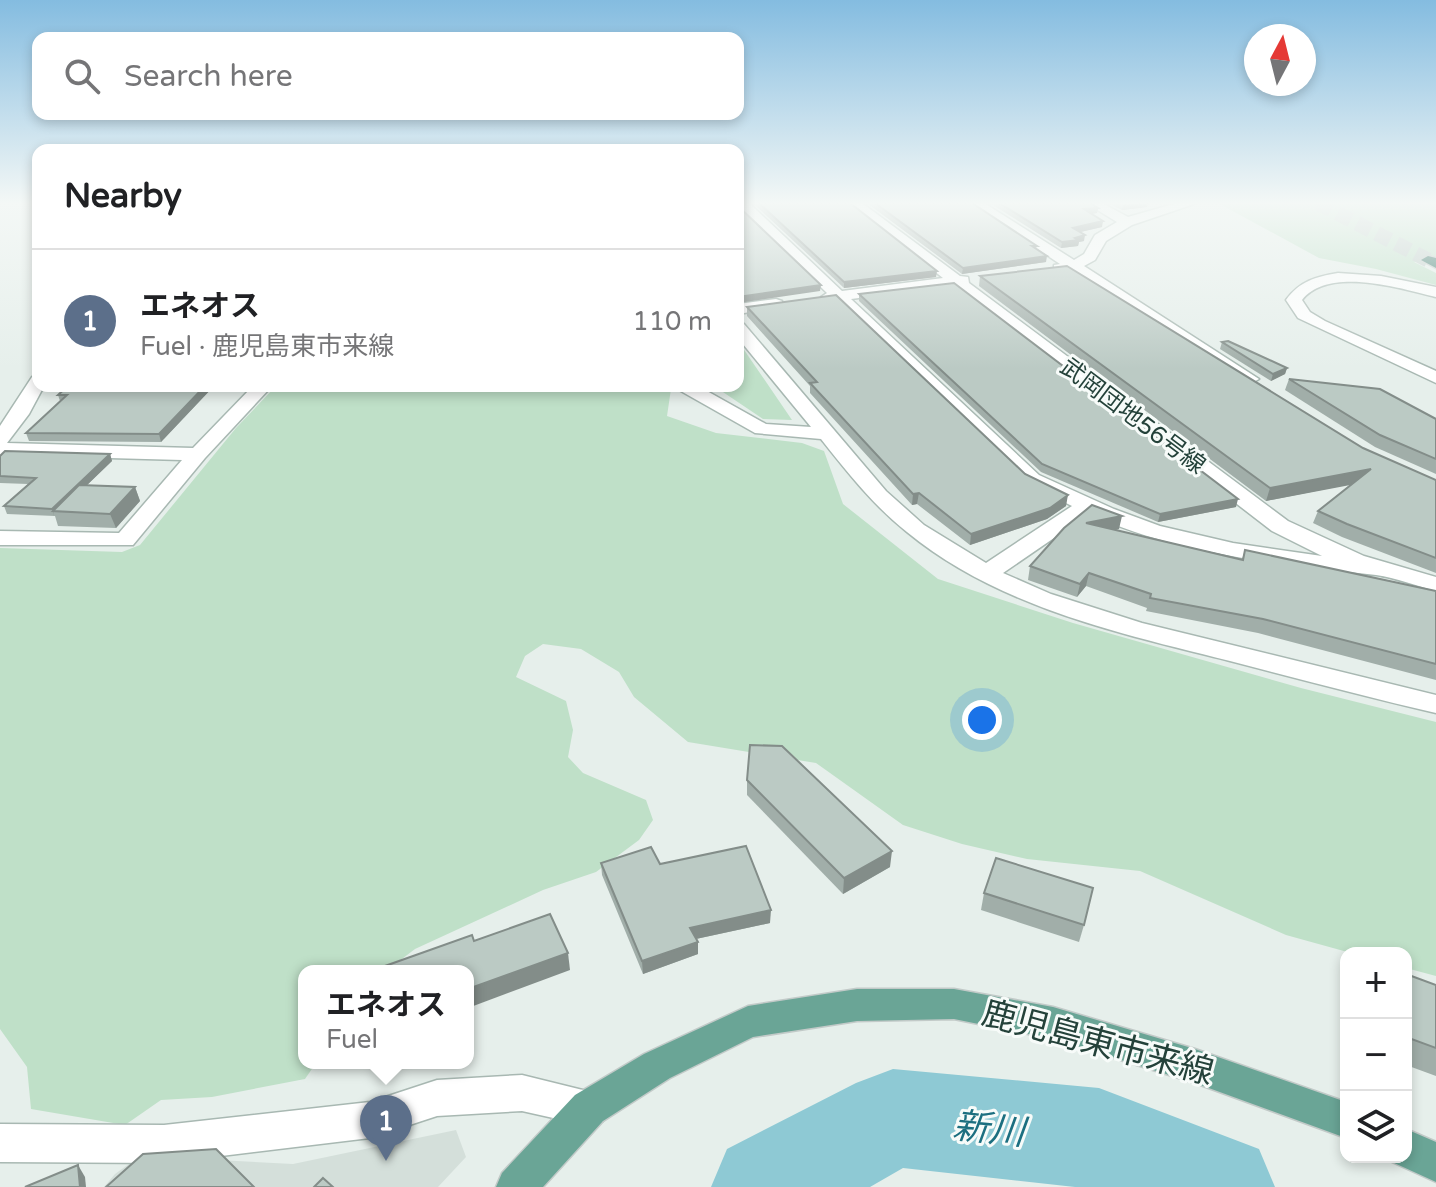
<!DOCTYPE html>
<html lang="en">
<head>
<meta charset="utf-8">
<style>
	body { margin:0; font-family:"Varela Round","Noto Sans JP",sans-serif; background:#f2f2f2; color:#202124 }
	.controls { position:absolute; right:24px; bottom:24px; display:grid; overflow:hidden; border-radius:16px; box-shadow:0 4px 12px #0003 }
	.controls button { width:72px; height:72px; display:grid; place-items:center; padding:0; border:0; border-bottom:2px solid #e0e0e0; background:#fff; color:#202124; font:40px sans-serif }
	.compass { position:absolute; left:1244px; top:24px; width:72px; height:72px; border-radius:50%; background:#fff; box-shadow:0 4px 12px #0003; rotate:7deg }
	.you { position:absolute; left:982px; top:720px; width:28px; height:28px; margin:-20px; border:6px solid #fff; border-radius:50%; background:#1a73e8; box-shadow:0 0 0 12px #1a73e833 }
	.badge { display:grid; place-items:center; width:52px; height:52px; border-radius:50%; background:#7f4e3f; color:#fff; font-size:26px; font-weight:700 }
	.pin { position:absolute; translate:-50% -66px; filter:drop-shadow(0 2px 4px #0008) }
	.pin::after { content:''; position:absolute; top:42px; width:28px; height:24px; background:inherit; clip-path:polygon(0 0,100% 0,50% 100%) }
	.popup { position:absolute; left:298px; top:965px; width:176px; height:104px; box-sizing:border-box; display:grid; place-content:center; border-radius:16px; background:#fff; filter:drop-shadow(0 2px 6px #0005); font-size:26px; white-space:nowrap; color:#757577 }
	.popup b { font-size:30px; color:#202124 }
	.popup::after { content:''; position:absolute; left:50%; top:100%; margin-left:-16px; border:16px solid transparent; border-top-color:#fff }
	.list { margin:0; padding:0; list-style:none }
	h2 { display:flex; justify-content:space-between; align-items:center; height:104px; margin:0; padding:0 32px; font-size:34px }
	h2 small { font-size:26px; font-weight:400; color:#757577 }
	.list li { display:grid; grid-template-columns:52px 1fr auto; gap:24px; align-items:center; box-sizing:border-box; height:144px; padding:0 32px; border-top:2px solid #e0e0e0 }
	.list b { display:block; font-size:30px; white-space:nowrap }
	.list p { margin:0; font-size:26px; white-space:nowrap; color:#757577 }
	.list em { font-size:26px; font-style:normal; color:#757577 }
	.icon { flex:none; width:44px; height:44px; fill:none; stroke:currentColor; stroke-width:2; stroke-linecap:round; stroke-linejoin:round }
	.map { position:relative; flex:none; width:1436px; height:1187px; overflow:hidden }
	.search { position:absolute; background:#fff; box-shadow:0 4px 12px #0003; left:32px; top:32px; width:712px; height:88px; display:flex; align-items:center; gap:20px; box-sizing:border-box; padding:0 28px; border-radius:16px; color:#757577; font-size:30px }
	.panel { position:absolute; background:#fff; box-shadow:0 4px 12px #0003; left:32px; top:144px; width:712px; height:248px; border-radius:16px }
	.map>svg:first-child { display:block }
</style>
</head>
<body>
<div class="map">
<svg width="1436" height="1187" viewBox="0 0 1436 1187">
	<rect width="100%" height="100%" fill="#e6efeb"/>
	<path fill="#d4dfda" d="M456 1130 466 1157 438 1187H104L115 1174 140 1156 293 1164Z"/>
	<g fill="#bfe0c8">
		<path d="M1218 203H1436V260L1414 262 1436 273V285L1376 269 1319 258Z"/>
		<path d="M738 341 792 420 763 419 714 386H738Z"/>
		<path d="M276 386H662L671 389 667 416 716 433 802 443 824 451 843 504 938 579 1073 623 1301 688 1436 722V976L1406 968V953H1351L1286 935 1140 871 1027 859 962 844 903 825 816 763 688 742 634 697 619 672 581 649 543 644 525 656 516 677 566 701 573 730 568 757 583 773 646 800 653 820 639 840 596 872 543 890 415 949 386 971H304V1063H316L305 1079 212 1097 161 1100 125 1125 31 1109 27 1067 0 1029V548L122 552 140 545 236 428Z"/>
	</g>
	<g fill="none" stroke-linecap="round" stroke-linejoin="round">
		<path fill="#8ec9d4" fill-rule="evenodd" d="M893 1069 1099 1088 1259 1149 1275 1187H1075L903 1168 870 1187H711L727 1149 856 1083Z"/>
		<path stroke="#bfccc8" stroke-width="15" stroke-dasharray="15 7" stroke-linecap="butt" d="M1318 203 1428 260"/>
		<defs>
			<g id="minor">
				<path d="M738 203H749L842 291 943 278 848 203H862L960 276 968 277 969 283 1288 521 1364 556 1436 577V591C1417 586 1396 578 1376 575 1279 564 1180 555 1089 514L1003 573 1051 594 1142 623 1436 695V713C1367 697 1299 679 1230 661 1119 633 998 607 907 532 873 505 848 473 821 439L755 433 679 390 676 386H698L766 424 811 427 738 338V322L744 324 886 491 924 525 986 563 1072 506 1025 483 835 301 823 300 821 297 827 293 738 207ZM954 286 1272 531 1322 556 1233 543 1160 526 1114 509 1039 475 851 299Z"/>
				<path d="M969 203H984L1074 260 1084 254 1095 235 1117 222 1086 203H1102L1128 217 1177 203H1197L1132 225 1106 241 1095 260 1084 266 1259 379 1250 384 1244 383 1072 272 1054 271V265L1060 264Z"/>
				<path d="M1338 273 1381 276 1436 287V297C1400 288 1328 266 1302 300L1310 312 1325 321 1436 371V383L1298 318 1286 300C1300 281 1315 277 1338 273Z"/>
				<path d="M776 299 782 301V307L738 314V304Z"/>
				<path d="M38 376V386H44L29 414 7 443 193 448 253 386H272L205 458 133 545H0V531L119 533 182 460 0 455V426L32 377Z"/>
				<path d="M522 1075 603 1095 608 1108 603 1121 589 1126 522 1111 437 1116 370 1138 164 1163 0 1162V1124L164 1125 370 1102 437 1080Z"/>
			</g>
			<g id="major">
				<path d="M857 989H954L1053 1007 1195 1049 1346 1102V1138L1195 1083 1053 1039 954 1019 857 1021 753 1037 670 1078 603 1121 543 1187H496L502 1173 575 1095 644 1054 748 1006Z"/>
				<path d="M1406 1129 1436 1142V1182L1392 1162 1390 1157H1406Z"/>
			</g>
			<path id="highway" d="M1428 256 1436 258V268L1421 260Z"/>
		</defs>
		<use href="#minor" stroke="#a8b8b2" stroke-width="3"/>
		<use href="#major" stroke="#c2cac8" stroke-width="3"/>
		<use href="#highway" stroke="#c2cac8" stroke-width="3"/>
		<use href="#minor" fill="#fff" fill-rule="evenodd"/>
		<use href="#major" fill="#6aa596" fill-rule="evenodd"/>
		<use href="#highway" fill="#2f6f62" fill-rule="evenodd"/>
	</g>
	<g fill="#a1aea9">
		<path d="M753 203H850L936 277 844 288Z"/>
		<path d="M867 203H972L1037 246 1036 249 1046 262 962 274Z"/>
		<path d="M990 203H1090L1098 208 1097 213 1091 214 1102 227 1080 232 1084 241 1079 242 1078 246 1061 248Z"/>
		<path d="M1108 203H1148L1147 207 1122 210Z"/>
		<path d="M980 276 1363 448 1436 480V573L1342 537 1313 523 1318 511 1351 484 1266 501 979 286Z"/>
		<path d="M859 294 1236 507 1158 522 1041 472 859 301Z"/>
		<path d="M747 307 1025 474 1066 506 1047 519 970 545 917 504 912 505 810 393V386L747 316Z"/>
		<path d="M1222 342 1287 368 1285 374 1271 381 1220 349Z"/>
		<path d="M1289 379 1436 419V474L1375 447 1285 390Z"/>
		<path d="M214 386 161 442 29 441 26 433 60 401 58 395Z"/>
		<path d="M110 454 112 461 87 485 135 487 140 501 116 528 58 526 55 516 7 514 4 506 28 484 0 483V456Z"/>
		<path d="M1064 528 1119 529 1115 530 1242 559 1245 550 1436 591V680L1258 633 1146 611 1147 608 1086 586 1077 597 1028 580 1030 566Z"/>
		<path d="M747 780 890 867 843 894 747 795Z"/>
		<path d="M601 863 660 864 770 923 696 939 698 954 643 974 602 875Z"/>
		<path d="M984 893 1084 925 1079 942 981 910Z"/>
		<path d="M1406 974 1436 985V1076L1406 1065Z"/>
	</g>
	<g fill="#838d89">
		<path d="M1138 203H1148L1147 207 1122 210 1123 205Z"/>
		<path d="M1098 208 1097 213 1083 215 1084 209Z"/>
		<path d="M1103 221 1102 227 1072 234 1073 228Z"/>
		<path d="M1085 235 1084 241 1079 242 1078 246 1061 248 1062 242Z"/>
		<path d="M1047 256 1046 262 962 274 963 268Z"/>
		<path d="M937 271 936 277 844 288V282Z"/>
		<path d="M821 285 820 291 738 303V297Z"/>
		<path d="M1287 368 1285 374 1271 381 1273 374Z"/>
		<path d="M205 386H214L161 442 159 434Z"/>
		<path d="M110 454 112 461 59 512 53 511 54 516 52 509Z"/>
		<path d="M1371 469 1366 482 1266 501 1270 488Z"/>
		<path d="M135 487 140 501 116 528 110 514Z"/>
		<path d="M919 493 917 504 912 505 913 494Z"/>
		<path d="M1068 495 1066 506 1047 519 970 545 971 534Z"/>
		<path d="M1238 499 1236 507 1158 522 1160 514Z"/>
		<path d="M1122 516 1119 529 1083 536 1086 523Z"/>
		<path d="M1089 573 1086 586 1077 597 1080 584Z"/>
		<path d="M892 851 890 867 843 894 844 878Z"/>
		<path d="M771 910 770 923 691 940 690 928Z"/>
		<path d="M698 942V954L643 974 642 961Z"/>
		<path d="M568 953 570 970 468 1008V989Z"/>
		<path d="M78 1165 85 1177 86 1187H80Z"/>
	</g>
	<g fill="#bbcac4" stroke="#838d89" stroke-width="2">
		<path d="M759 203H850L937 271 844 282Z"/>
		<path d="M875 203H972L1037 246H1032L1047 256 963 268Z"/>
		<path d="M999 203H1090L1098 208 1084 209 1103 221 1073 228 1085 235 1075 238 1079 240 1062 242Z"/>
		<path d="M738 206 821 285 738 297Z"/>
		<path d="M1067 266 1363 448 1436 480V558L1347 524 1318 511 1371 469 1270 488 980 276Z"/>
		<path d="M954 283 1238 499 1160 514 1042 464 859 294Z"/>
		<path d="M836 295 1025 474 1068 495 1050 508 971 534 919 493 913 494 810 383 817 382 747 307Z"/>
		<path d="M1228 341 1287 368 1273 374 1222 342Z"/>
		<path d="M1289 379 1380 389 1436 419V459L1380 435Z"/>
		<path d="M68 386H205L159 434 26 433 67 395H58Z"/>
		<path d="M5 451 110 454 52 509 4 506 36 478 0 476V456Z"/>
		<path d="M79 485 135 487 110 514 53 511Z"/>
		<path d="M1092 505 1122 516 1086 523 1243 560 1245 550 1436 591V664L1263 619 1150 598 1151 594 1089 573 1080 584 1030 566 1064 528Z"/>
		<path d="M750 745 782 746 892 851 844 878 747 780Z"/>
		<path d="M746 846 771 910 690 928 698 942 642 961 601 863 651 847 660 864Z"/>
		<path d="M996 858 1093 888 1084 925 984 893Z"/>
		<path d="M550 914 568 953 468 989V971H386L385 966 472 935 474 941Z"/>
		<path d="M1406 974 1436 985V1048L1406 1037Z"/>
		<path d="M216 1149 254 1187H106L143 1154Z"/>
		<path d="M78 1165 80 1187H25Z"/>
		<path d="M323 1178 333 1187H314Z"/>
	</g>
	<linearGradient id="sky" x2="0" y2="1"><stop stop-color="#84bce0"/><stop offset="0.55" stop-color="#f4f8f6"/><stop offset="1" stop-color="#f4f8f6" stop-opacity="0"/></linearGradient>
	<rect width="1436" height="369" fill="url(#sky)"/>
	<g text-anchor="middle" stroke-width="6" stroke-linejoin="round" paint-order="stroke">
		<g font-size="24" fill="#24423a" stroke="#f7fbf9">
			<text transform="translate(1133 416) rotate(37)" y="8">武岡団地56号線</text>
		</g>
		<g font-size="34" fill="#24423a" stroke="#f7fbf9">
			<text transform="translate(1098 1042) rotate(15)" y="12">鹿児島東市来線</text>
		</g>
		<g font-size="36" font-style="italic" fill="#1c6f80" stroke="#f7fbf9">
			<text transform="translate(989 1128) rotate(6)" y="13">新川</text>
		</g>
	</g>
</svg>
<div class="controls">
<button>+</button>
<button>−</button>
<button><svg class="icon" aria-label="layers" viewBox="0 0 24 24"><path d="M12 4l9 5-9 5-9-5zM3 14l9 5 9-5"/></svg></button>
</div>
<svg class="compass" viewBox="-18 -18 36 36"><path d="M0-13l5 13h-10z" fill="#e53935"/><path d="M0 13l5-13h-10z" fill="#757577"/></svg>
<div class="you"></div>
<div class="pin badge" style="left:386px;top:1161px;background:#5c6f8a">1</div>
<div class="popup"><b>エネオス</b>Fuel</div>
<div class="search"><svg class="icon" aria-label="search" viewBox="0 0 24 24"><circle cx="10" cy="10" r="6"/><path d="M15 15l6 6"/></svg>Search here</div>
<section class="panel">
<h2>Nearby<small></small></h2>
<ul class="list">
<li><span class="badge" style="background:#5c6f8a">1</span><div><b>エネオス</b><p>Fuel · 鹿児島東市来線</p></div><em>110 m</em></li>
</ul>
</section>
</div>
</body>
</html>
